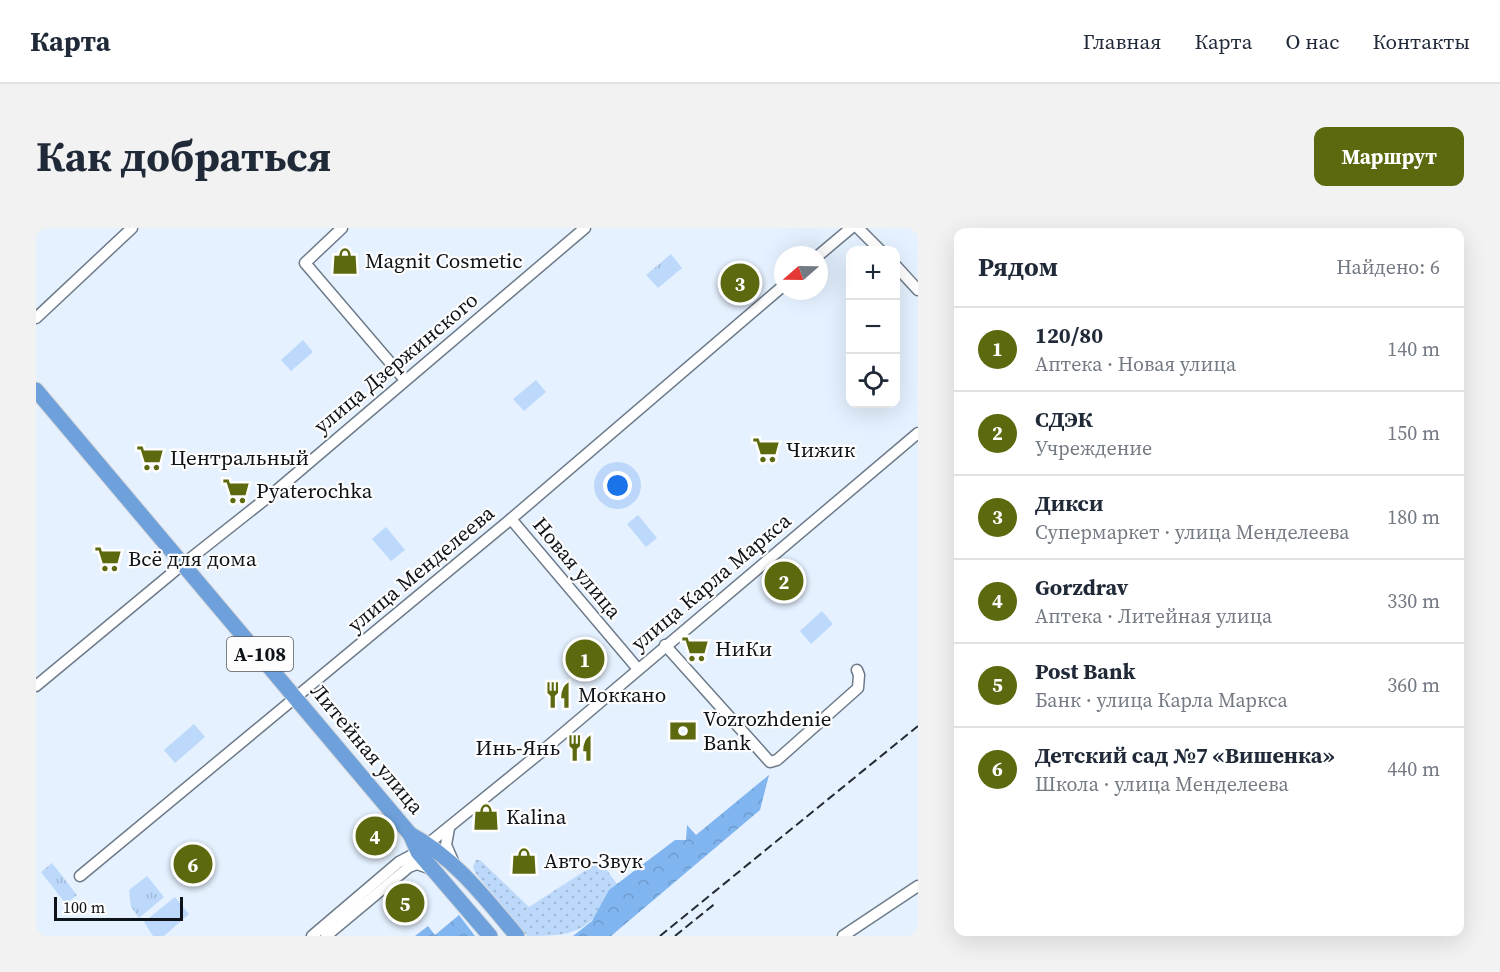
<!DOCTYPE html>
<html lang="ru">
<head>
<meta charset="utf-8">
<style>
	body { margin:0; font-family:"Source Serif 4",serif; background:#f2f2f3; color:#1f2937 }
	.controls { position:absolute; right:18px; top:18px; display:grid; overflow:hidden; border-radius:12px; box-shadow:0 6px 24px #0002 }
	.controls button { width:54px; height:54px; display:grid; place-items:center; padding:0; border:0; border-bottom:2px solid #e0e1e3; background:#fff; color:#1f2937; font:30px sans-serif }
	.compass { position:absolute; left:738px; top:18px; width:54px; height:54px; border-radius:50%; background:#fff; box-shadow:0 6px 24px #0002; rotate:250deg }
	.scale { position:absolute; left:18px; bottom:15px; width:129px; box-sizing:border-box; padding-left:6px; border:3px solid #0e1319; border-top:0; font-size:16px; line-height:21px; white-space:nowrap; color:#0e1319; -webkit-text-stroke:4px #fdfdfd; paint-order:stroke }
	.you { position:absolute; left:582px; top:258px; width:21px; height:21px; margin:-15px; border:4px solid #fff; border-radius:50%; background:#1a73e8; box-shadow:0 0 0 9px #1a73e833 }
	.badge { display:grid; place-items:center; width:39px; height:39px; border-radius:50%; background:#5d690f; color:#fff; font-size:20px; font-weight:700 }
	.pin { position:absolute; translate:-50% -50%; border:3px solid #fff; box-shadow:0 2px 6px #0006 }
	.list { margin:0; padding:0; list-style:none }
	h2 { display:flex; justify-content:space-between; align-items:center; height:78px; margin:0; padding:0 24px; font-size:26px }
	h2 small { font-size:20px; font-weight:400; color:#747a83 }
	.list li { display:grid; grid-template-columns:39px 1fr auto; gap:18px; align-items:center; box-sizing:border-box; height:84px; padding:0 24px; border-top:2px solid #e0e1e3 }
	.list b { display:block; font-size:22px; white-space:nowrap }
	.list p { margin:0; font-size:20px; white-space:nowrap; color:#747a83 }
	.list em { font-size:20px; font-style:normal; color:#747a83 }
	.icon { flex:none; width:33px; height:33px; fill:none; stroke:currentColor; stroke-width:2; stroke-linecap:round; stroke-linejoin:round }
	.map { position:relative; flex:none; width:882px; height:708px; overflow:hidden; border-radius:12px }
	header { display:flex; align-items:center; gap:36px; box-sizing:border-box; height:84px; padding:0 30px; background:#fff; border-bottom:2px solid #e0e1e3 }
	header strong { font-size:28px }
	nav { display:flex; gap:33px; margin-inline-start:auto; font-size:21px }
	.intro { display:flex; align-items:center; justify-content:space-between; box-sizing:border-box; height:144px; padding:0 36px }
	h1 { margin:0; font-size:42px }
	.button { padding:15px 27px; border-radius:12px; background:#5d690f; color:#fff; font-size:21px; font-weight:700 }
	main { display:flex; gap:36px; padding:0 36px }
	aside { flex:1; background:#fff; border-radius:12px; box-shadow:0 6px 24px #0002 }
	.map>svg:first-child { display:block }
</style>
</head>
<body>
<header>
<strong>Карта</strong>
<nav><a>Главная</a><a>Карта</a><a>О нас</a><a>Контакты</a></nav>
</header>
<div class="intro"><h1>Как добраться</h1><a class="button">Маршрут</a></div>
<main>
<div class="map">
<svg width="882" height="708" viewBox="0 0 882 708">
	<defs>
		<pattern id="grass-dots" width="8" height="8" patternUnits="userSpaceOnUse" patternTransform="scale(1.5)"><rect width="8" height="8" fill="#bcd9fb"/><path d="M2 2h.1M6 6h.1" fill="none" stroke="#a0b9d7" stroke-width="1.8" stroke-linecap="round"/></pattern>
		<pattern id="forest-crowns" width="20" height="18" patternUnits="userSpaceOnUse" patternTransform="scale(1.5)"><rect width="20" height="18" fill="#80b5f0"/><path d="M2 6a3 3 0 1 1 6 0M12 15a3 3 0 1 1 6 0" fill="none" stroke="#6d9bcd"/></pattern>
		<pattern id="park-tufts" width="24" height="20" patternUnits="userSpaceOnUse" patternTransform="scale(1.5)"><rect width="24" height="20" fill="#bcd9fb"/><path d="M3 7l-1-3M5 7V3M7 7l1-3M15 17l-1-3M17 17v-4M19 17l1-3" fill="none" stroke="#a0b9d7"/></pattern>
	</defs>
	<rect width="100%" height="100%" fill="#e5f1ff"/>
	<path fill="url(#grass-dots)" d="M440 632H444L493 679 564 633 581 656C570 664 569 672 563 683 547 708 520 708 491 708L440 646 437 639Z"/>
	<g fill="url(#forest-crowns)">
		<path d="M733 547 724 582 575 708H537L556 693 573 662 639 612H650L651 597 660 607Z"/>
		<path d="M423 687 439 708H379L392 698 399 707Z"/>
	</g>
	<g fill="url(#park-tufts)">
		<path d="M635 26 646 40 622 60 610 47Z"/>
		<path d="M16 635 41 667 30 676 5 644Z"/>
		<path d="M111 648 128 669 103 690 95 679 93 662Z"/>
	</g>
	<g fill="#bcd9fb">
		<path d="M267 112 277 124 255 143 245 132Z"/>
		<path d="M500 152 510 164 488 183 477 171Z"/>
		<path d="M602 287 621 310 610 319 591 296Z"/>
		<path d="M350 299 369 322 355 333 336 311Z"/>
		<path d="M786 383 797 396 775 416 764 403Z"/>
		<path d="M158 496 169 509 139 535 128 522Z"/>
		<path d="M139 669 153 686 128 708H117L108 694Z"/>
	</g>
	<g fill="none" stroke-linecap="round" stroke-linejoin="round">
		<defs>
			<g id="minor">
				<path d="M306 0 269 35 369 152"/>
				<path d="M822 0 844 22"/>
				<path d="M783 27 815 0"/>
				<path d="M860 38 882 62"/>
				<path d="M0 90 96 0"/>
				<path d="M475 291 602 441"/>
				<path d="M629 417 734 534 741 532 822 460 823 447 821 442"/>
				<path d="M0 458 141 341 241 262 549 0"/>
				<path d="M413 600 410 617 417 633"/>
				<path d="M44 648 475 291 747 58"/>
				<path d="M276 708 363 634 382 624 504 525 882 205"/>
				<path d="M290 708 373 639 381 636 395 641"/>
				<path d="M807 708 882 658"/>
			</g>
			<g id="highway">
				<path d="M0 162 374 606 382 624 454 708"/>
				<path d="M374 606C419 630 449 670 481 708"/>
			</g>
		</defs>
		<use href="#minor" stroke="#6d7a89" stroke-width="13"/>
		<use href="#highway" stroke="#d4d5d6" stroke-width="17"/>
		<use href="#minor" stroke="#fff" stroke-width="10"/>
		<use href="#highway" stroke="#6ea1db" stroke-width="15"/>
		<g stroke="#242a30" stroke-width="2" stroke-dasharray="9 4.5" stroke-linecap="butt">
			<path d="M624 708 882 498"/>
			<path d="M639 708 681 674"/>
		</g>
	</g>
	<defs>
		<symbol id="shop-bare" viewBox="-9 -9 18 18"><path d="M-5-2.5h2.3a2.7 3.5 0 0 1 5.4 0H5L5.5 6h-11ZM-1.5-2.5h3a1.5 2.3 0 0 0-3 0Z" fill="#5d690f" stroke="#fdfdfd" stroke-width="2.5" paint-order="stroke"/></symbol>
		<symbol id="supermarket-bare" viewBox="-9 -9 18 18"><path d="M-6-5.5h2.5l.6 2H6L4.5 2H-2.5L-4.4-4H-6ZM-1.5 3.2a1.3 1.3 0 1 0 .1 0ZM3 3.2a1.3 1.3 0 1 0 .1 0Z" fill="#5d690f" stroke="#fdfdfd" stroke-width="2.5" paint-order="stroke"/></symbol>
		<symbol id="restaurant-bare" viewBox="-9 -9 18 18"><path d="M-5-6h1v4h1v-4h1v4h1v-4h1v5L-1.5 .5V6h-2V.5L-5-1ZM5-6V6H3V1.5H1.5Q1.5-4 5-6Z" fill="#5d690f" stroke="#fdfdfd" stroke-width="2.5" paint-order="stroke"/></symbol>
		<symbol id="bank-bare" viewBox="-9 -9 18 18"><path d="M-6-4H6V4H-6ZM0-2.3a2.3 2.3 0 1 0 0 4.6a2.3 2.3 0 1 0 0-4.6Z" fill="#5d690f" stroke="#fdfdfd" stroke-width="2.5" paint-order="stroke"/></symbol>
	</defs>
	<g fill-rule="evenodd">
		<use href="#shop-bare" x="290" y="14" width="38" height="38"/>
		<use href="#supermarket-bare" x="711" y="203" width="38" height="38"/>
		<use href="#supermarket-bare" x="95" y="211" width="38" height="38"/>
		<use href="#supermarket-bare" x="181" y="244" width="38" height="38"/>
		<use href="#supermarket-bare" x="53" y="312" width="38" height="38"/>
		<use href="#supermarket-bare" x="640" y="402" width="38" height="38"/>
		<use href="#restaurant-bare" x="503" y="448" width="38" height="38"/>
		<use href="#bank-bare" x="628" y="484" width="38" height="38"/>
		<use href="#restaurant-bare" x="525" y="501" width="38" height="38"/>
		<use href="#shop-bare" x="431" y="570" width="38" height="38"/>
		<use href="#shop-bare" x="469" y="614" width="38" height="38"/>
	</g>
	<g text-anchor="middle" stroke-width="4.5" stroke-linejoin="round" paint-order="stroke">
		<rect fill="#fdfdfd" stroke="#56595d" stroke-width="1.5" x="191" y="409" width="66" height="34" rx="4.5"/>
		<g font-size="20" font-weight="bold" fill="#0e1319">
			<text x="224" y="433">А-108</text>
		</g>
		<g font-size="21" fill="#0e1319" stroke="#fdfdfd" text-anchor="start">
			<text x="329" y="40">Magnit Cosmetic</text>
			<text x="750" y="229">Чижик</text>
			<text x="134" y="237">Центральный</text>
			<text x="220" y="270">Pyaterochka</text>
			<text x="92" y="338">Всё для дома</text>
			<text x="679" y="428">НиКи</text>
			<text x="542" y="474">Моккано</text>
			<text x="667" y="498">Vozrozhdenie<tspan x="667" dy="24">Bank</tspan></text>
			<text x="524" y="527" text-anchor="end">Инь-Янь</text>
			<text x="470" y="596">Kalina</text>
			<text x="508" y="640">Авто-Звук</text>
		</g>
		<g font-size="21" fill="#0e1319" stroke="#fdfdfd">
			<text transform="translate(360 135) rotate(-40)" y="7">улица Дзержинского</text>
			<text transform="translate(541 340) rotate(50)" y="7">Новая улица</text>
			<text transform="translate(385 341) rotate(-40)" y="7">улица Менделеева</text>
			<text transform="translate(675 354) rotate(-40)" y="7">улица Карла Маркса</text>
			<text transform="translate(331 521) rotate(50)" y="7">Литейная улица</text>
		</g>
	</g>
</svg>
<div class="controls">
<button>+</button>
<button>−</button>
<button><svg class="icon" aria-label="locate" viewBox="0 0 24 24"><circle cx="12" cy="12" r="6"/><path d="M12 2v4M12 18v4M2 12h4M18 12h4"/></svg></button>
</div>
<svg class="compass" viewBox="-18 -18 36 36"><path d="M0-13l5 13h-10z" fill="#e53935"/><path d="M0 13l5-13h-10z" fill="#747a83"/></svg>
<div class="scale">100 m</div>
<div class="you"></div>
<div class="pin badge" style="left:549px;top:431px">1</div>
<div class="pin badge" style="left:748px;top:353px">2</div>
<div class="pin badge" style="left:704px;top:55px">3</div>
<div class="pin badge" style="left:339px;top:608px">4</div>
<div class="pin badge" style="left:369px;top:675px">5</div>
<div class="pin badge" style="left:157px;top:636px">6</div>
</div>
<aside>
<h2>Рядом<small>Найдено: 6</small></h2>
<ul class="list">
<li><span class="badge">1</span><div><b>120/80</b><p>Аптека · Новая улица</p></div><em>140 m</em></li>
<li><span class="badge">2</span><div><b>СДЭК</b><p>Учреждение</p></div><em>150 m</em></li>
<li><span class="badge">3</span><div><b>Дикси</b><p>Супермаркет · улица Менделеева</p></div><em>180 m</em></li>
<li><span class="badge">4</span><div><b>Gorzdrav</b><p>Аптека · Литейная улица</p></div><em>330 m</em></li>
<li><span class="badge">5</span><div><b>Post Bank</b><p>Банк · улица Карла Маркса</p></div><em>360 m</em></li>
<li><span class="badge">6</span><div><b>Детский сад №7 «Вишенка»</b><p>Школа · улица Менделеева</p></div><em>440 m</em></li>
</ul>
</aside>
</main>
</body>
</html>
